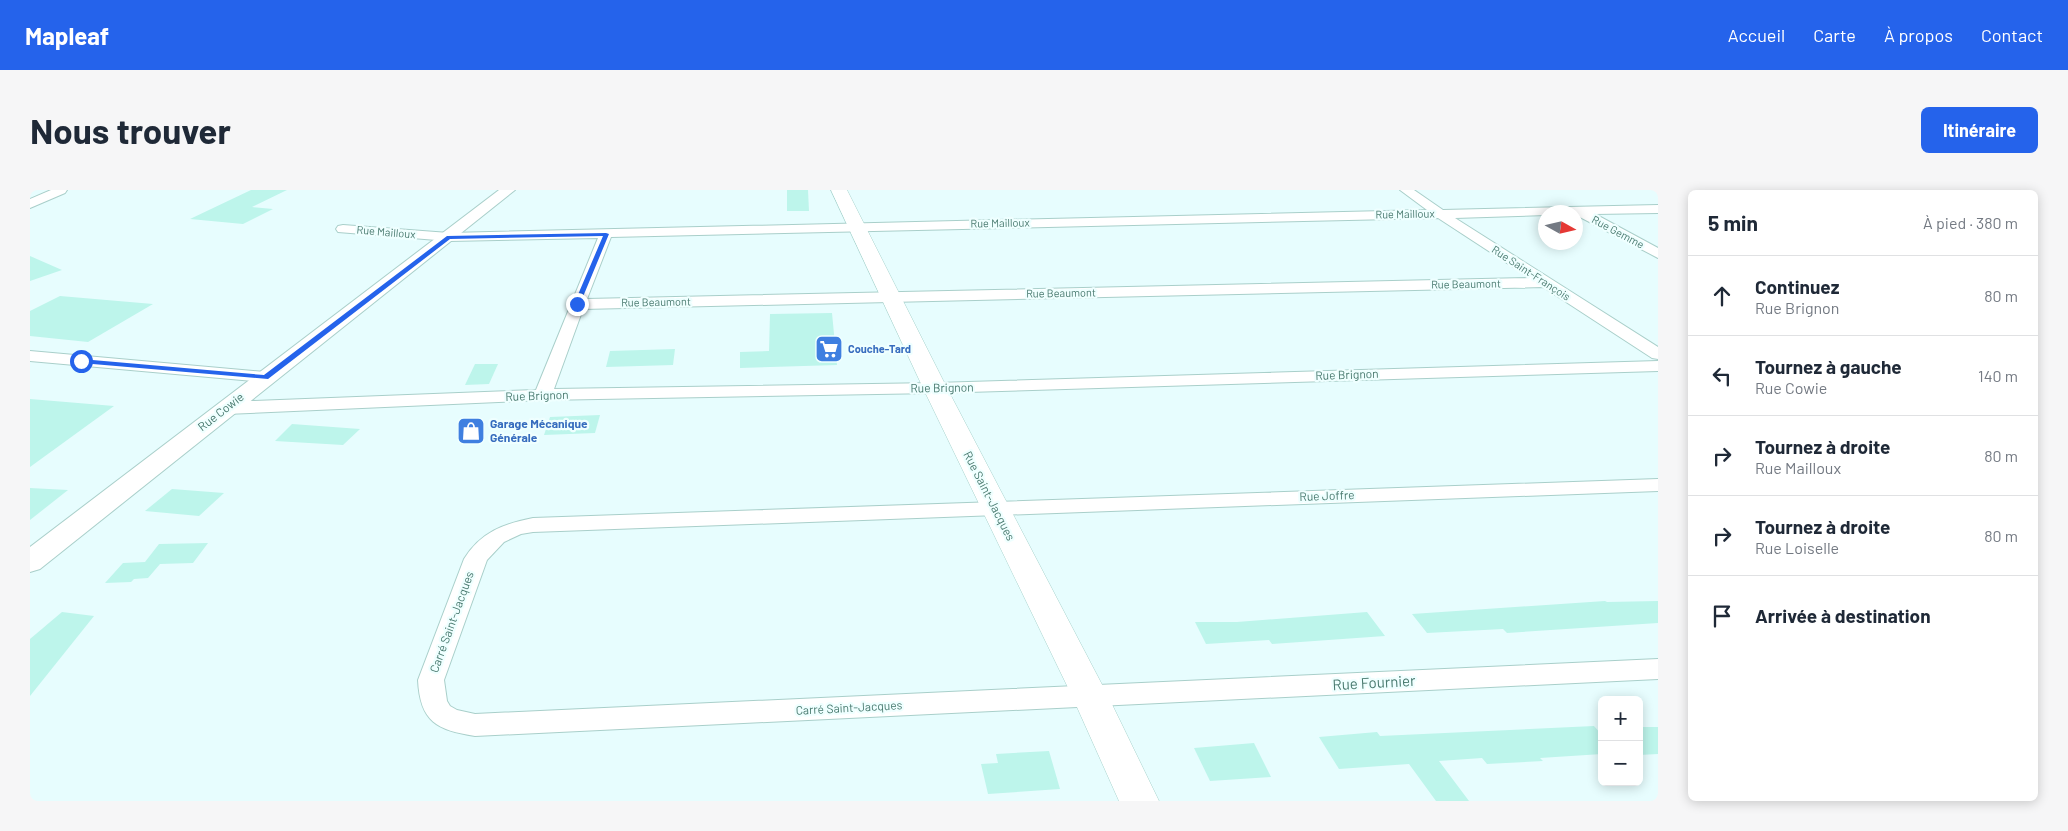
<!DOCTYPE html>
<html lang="fr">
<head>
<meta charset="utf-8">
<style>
	body { margin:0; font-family:Barlow,sans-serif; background:#f6f6f7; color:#1f2937 }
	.controls { position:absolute; right:15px; bottom:15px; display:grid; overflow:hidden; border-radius:8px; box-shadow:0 2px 12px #0003 }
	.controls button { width:45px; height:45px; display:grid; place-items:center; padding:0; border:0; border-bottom:1px solid #e0e1e3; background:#fff; color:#1f2937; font:25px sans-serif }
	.compass { position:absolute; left:1508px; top:15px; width:45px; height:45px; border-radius:50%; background:#fff; box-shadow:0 2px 12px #0003; rotate:98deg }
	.stop { position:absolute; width:15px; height:15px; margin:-11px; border:4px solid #2563eb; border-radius:50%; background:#fff }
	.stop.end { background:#2563eb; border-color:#fff; box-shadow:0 1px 5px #0008 }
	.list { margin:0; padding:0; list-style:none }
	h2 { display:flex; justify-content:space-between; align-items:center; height:65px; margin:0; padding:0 20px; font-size:21px }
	h2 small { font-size:16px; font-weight:400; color:#747a83 }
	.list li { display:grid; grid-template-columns:32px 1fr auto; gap:15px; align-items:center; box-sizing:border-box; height:80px; padding:0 20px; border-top:1px solid #e0e1e3 }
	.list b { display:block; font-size:19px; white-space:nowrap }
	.list p { margin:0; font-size:16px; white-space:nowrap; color:#747a83 }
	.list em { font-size:16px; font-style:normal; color:#747a83 }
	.icon { flex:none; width:28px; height:28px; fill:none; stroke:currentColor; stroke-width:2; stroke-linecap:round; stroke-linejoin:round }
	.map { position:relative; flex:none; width:1628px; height:611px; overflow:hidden; border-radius:8px }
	header { display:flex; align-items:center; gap:30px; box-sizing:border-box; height:70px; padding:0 25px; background:#2563eb; color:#fff }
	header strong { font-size:24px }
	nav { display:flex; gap:28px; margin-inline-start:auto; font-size:18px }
	.intro { display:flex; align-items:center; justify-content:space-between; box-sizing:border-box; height:120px; padding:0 30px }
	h1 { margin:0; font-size:35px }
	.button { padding:12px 22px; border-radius:8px; background:#2563eb; color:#fff; font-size:18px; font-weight:700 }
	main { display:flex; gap:30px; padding:0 30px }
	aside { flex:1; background:#fff; border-radius:8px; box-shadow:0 2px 12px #0003 }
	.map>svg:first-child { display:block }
</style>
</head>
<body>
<header>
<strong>Mapleaf</strong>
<nav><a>Accueil</a><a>Carte</a><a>À propos</a><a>Contact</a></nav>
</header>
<div class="intro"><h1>Nous trouver</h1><a class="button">Itinéraire</a></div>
<main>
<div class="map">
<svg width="1628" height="611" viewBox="0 0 1628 611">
	<rect width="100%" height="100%" fill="#e7fdfe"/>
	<g fill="#bdf5eb">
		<path d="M221 0H257L222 17 243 19 213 34 160 29Z"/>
		<path d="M757 0H778L779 21H757Z"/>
		<path d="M0 66 32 80 0 91Z"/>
		<path d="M30 106 123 114 58 152 0 146V121Z"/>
		<path d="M802 123 807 175 710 178V162L739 161 740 124Z"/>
		<path d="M645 159 643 175 576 177 580 161Z"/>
		<path d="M445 174H468L459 194 435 195Z"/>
		<path d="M0 209 84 216 0 277Z"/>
		<path d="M570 225 565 243 514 245 520 227Z"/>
		<path d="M262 234 330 239 313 255 245 251Z"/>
		<path d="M0 298 38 300 0 330Z"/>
		<path d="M142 299 194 303 169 326 115 321Z"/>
		<path d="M178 353 163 373 130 374 118 388 104 389 101 392 75 393 93 373 115 372 129 354Z"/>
		<path d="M1575 411 1577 412 1628 411V433L1477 443 1473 439 1397 443 1382 424Z"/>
		<path d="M32 422 64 426 0 506V449Z"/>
		<path d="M1337 422 1355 446 1242 454 1239 450 1176 454 1165 432H1207Z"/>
		<path d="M1564 536 1572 545V564L1510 568 1513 571 1457 574 1452 568 1409 571 1439 611H1406L1379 574 1309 579 1289 547 1347 542 1350 546Z"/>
		<path d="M1609 537H1628V564L1609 565Z"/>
		<path d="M1224 553 1241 587 1180 591 1164 558Z"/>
		<path d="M1019 561 1030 599 958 604 951 574 968 573 966 564Z"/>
	</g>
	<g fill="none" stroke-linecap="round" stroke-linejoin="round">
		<defs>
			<g id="minor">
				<path d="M21 0H37L35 3 0 18V9Z"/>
				<path d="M1370 0H1384L1413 20 1628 15V23L1565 24 1628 58V68L1546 25V22H1516V25L1425 28 1628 157V169L1622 168 1513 97 553 119 524 199 905 193 1628 171V181L905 203 513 210 196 224 189 222 187 218 189 214 196 212 506 200 568 48 419 51 308 42 306 39 308 36 313 35 419 43 1397 20ZM1408 28 1500 88 557 109 581 47Z"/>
				<path d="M0 161 235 182 241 183 244 187 241 191 235 192 0 171Z"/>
				<path d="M1628 289V301L503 342 491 344 474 352 457 370 414 490 417 511 420 516 427 520 445 524 1628 469V489L445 546C407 540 390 532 388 490L434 369C451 342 473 334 503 328Z"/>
			</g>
			<path id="tertiary" d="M469 0H485L10 379 0 382V357Z"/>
			<path id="secondary" d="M801 0H817L917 198 1078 506 1129 611H1089L1042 506 893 198Z"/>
		</defs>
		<use href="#minor" stroke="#a9cfca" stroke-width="2"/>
		<use href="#tertiary" stroke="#a9cfca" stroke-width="2"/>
		<use href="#secondary" stroke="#a7d2cc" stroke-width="1"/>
		<use href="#minor" fill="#fff" fill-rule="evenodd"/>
		<use href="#tertiary" fill="#fff" fill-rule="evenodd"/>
		<use href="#secondary" fill="#fff" fill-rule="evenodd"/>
	</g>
	<path fill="#2563eb" d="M576 43 579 44 550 114 547 116 544 114 573 46 420 49 238 189 51 173 48 171 51 169 234 185 417 46Z"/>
	<defs>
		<symbol id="supermarket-square" viewBox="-11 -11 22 22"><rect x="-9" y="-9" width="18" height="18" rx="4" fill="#3f7fe0" stroke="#efffff"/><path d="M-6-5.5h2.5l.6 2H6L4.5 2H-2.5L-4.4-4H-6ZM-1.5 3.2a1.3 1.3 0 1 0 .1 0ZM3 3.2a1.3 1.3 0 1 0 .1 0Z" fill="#fff"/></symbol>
		<symbol id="shop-square" viewBox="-11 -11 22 22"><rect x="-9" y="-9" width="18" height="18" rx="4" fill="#3f7fe0" stroke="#efffff"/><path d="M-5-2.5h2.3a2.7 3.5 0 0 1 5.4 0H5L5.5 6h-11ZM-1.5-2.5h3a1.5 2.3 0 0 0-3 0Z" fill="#fff"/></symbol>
	</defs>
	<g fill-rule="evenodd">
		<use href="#supermarket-square" x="783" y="143" width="32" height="32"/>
		<use href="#shop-square" x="425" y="225" width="32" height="32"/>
	</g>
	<g text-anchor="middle" stroke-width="4.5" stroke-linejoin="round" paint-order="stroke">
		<g font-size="11" fill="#497a6f" stroke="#efffff">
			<text transform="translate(1375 24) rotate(-1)" y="4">Rue Mailloux</text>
			<text transform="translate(970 33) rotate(-1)" y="4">Rue Mailloux</text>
			<text transform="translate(356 42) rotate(5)" y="4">Rue Mailloux</text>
			<text transform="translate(1588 42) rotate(28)" y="4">Rue Gemme</text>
			<text transform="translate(1501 83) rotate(33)" y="4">Rue Saint-François</text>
			<text transform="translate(1436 94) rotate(-1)" y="4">Rue Beaumont</text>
			<text transform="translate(1031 103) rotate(-1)" y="4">Rue Beaumont</text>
			<text transform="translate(626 112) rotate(-1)" y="4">Rue Beaumont</text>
		</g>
		<g font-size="11" font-weight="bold" fill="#366cbe" stroke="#efffff" text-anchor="start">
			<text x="818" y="163">Couche-Tard</text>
		</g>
		<g font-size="12" fill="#497a6f" stroke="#efffff">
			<text transform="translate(1317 185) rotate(-2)" y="4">Rue Brignon</text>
			<text transform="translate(912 198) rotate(-1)" y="4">Rue Brignon</text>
			<text transform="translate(507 206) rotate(-2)" y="4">Rue Brignon</text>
			<text transform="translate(191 222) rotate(-38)" y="4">Rue Cowie</text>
			<text transform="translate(959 306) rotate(63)" y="4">Rue Saint-Jacques</text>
			<text transform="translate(1297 306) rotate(-2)" y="4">Rue Joffre</text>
			<text transform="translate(422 432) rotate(-70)" y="4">Carré Saint-Jacques</text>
			<text transform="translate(819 518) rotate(-3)" y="4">Carré Saint-Jacques</text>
		</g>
		<g font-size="12" font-weight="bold" fill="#366cbe" stroke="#efffff" text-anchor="start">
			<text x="460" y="238">Garage Mécanique<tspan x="460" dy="14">Générale</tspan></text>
		</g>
		<g font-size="15" fill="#497a6f" stroke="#efffff">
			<text transform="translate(1344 493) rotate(-3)" y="5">Rue Fournier</text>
		</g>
	</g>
</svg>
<div class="controls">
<button>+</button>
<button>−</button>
</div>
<svg class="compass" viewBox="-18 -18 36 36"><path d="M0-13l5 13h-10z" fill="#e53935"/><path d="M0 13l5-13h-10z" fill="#747a83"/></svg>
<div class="stop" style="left:51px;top:171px"></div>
<div class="stop end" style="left:547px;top:114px"></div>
</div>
<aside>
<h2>5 min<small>À pied · 380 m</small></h2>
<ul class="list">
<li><svg class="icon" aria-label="ahead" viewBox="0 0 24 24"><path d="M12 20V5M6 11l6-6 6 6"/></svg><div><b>Continuez</b><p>Rue Brignon</p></div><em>80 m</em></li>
<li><svg class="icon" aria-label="left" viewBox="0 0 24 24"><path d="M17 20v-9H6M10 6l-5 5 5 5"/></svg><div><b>Tournez à gauche</b><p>Rue Cowie</p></div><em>140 m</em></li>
<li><svg class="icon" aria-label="right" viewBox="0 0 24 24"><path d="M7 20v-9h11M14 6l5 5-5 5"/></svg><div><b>Tournez à droite</b><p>Rue Mailloux</p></div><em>80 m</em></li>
<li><svg class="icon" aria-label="right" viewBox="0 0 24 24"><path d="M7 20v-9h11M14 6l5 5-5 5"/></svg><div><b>Tournez à droite</b><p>Rue Loiselle</p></div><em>80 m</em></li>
<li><svg class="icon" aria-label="arrive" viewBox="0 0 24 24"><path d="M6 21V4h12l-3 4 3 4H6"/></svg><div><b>Arrivée à destination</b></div></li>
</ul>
</aside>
</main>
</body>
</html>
